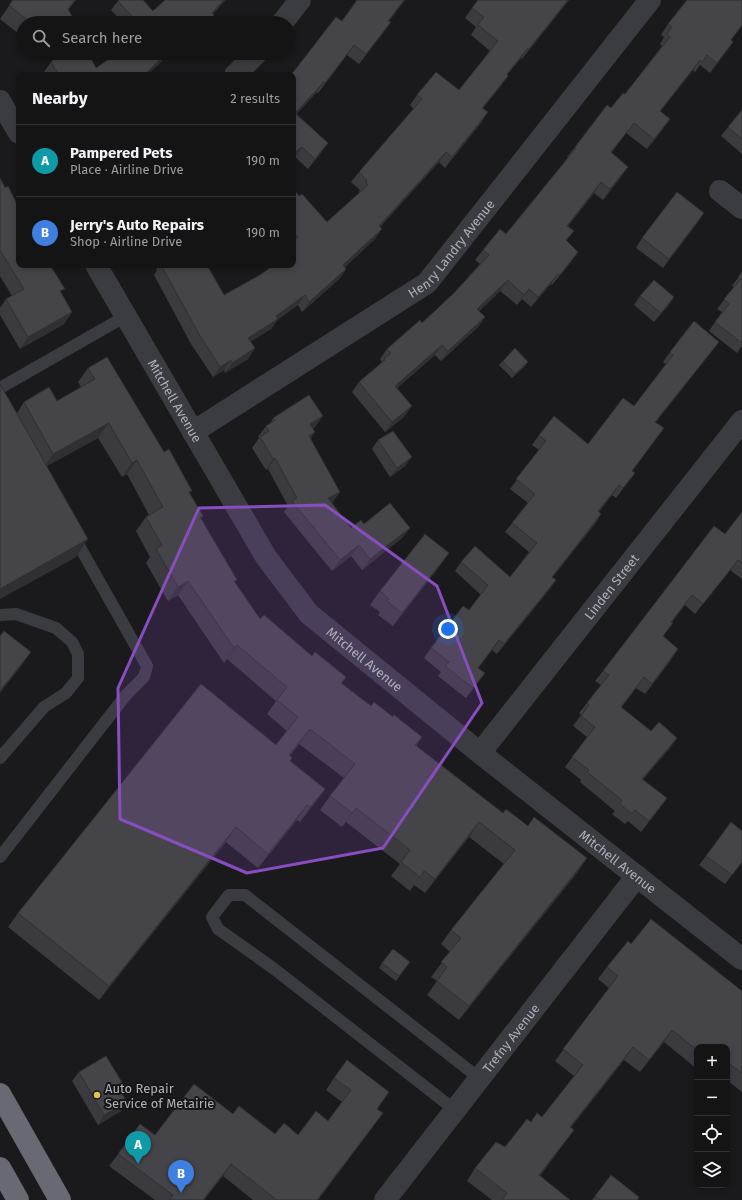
<!DOCTYPE html>
<html lang="en">
<head>
<meta charset="utf-8">
<style>
	body { margin:0; font-family:"Fira Sans",sans-serif; background:#212122; color:#f1f3f6 }
	.controls { position:absolute; right:12px; bottom:12px; display:grid; overflow:hidden; border-radius:8px; box-shadow:0 2px 6px #0003 }
	.controls button { width:36px; height:36px; display:grid; place-items:center; padding:0; border:0; border-bottom:1px solid #333334; background:#141415; color:#f1f3f6; font:20px sans-serif }
	.you { position:absolute; left:448px; top:629px; width:14px; height:14px; margin:-10px; border:3px solid #fff; border-radius:50%; background:#1a73e8; box-shadow:0 0 0 6px #1a73e833 }
	.badge { display:grid; place-items:center; width:26px; height:26px; border-radius:50%; background:#1a73e8; color:#fff; font-size:13px; font-weight:700 }
	.pin { position:absolute; translate:-50% -33px; filter:drop-shadow(0 1px 2px #0008) }
	.pin::after { content:''; position:absolute; top:21px; width:14px; height:12px; background:inherit; clip-path:polygon(0 0,100% 0,50% 100%) }
	.list { margin:0; padding:0; list-style:none }
	h2 { display:flex; justify-content:space-between; align-items:center; height:52px; margin:0; padding:0 16px; font-size:17px }
	h2 small { font-size:13px; font-weight:400; color:#9d9ea0 }
	.list li { display:grid; grid-template-columns:26px 1fr auto; gap:12px; align-items:center; box-sizing:border-box; height:72px; padding:0 16px; border-top:1px solid #333334 }
	.list b { display:block; font-size:15px; white-space:nowrap }
	.list p { margin:0; font-size:13px; white-space:nowrap; color:#9d9ea0 }
	.list em { font-size:13px; font-style:normal; color:#9d9ea0 }
	.icon { flex:none; width:22px; height:22px; fill:none; stroke:currentColor; stroke-width:2; stroke-linecap:round; stroke-linejoin:round }
	.map { position:relative; flex:none; width:742px; height:1200px; overflow:hidden }
	.search { position:absolute; background:#141415; box-shadow:0 2px 6px #0003; left:16px; top:16px; width:280px; height:44px; display:flex; align-items:center; gap:10px; box-sizing:border-box; padding:0 14px; border-radius:22px; color:#9d9ea0; font-size:15px }
	.panel { position:absolute; background:#141415; box-shadow:0 2px 6px #0003; left:16px; top:72px; width:280px; height:196px; border-radius:8px }
	.map>svg:first-child { display:block }
</style>
</head>
<body>
<div class="map">
<svg width="742" height="1200" viewBox="0 0 742 1200">
	<rect width="100%" height="100%" fill="#1a1a1c"/>
	<g fill="none" stroke-linecap="round" stroke-linejoin="round">
		<g stroke="#3b3c41" stroke-width="12">
			<path d="M0 388 126 316"/>
			<path d="M0 615 16 614 56 628 72 642 78 654V678L66 693 44 707 0 758"/>
			<path d="M0 857 126 695 144 677 147 666 73 535"/>
			<path d="M455 1110 273 968 218 929 212 917 229 895H245L479 1078"/>
		</g>
		<g stroke="#3b3c41" stroke-width="22">
			<path d="M282 23 300 0"/>
			<path d="M235 75 257 53"/>
			<path d="M0 101 19 133"/>
			<path d="M720 191 742 208"/>
			<path id="s1" d="M96 265 266 557 309 614 480 753 742 959"/>
			<path id="s2" d="M193 432 427 283 650 0"/>
			<path id="s3" d="M480 753 742 421"/>
			<path id="s4" d="M385 1200 637 876"/>
		</g>
		<g stroke="#686972" stroke-width="22">
			<path d="M0 1094 60 1200"/>
			<path d="M0 1168 18 1200"/>
		</g>
	</g>
	<g fill="#3b3b3f">
		<path d="M13 0H76L68 10 67 23H23V37L0 19Z"/>
		<path d="M405 0 389 21 383 33 359 64 347 55 318 93 317 92 296 114 321 153 308 169 295 157 293 158V75L342 21Z"/>
		<path d="M478 0H569L522 59 521 58 507 75 501 86 483 108 481 123 445 168 439 162 380 227 375 239 345 267 346 269 339 279 302 312 298 305 277 320 271 329 250 342 255 348 248 359 225 373 224 370 213 377 191 344 154 275 157 270 156 269 159 265H207L224 295 260 275 293 265V188L299 196 327 222 359 193V192L360 190 351 182 359 172 414 109 410 105 417 95 459 90 490 51 471 35 476 27 465 18 472 8Z"/>
		<path d="M118 1 153 11 213 14 209 23H123L111 10Z"/>
		<path d="M668 24 731 40 733 42 710 73 700 65 695 72 693 70 660 111 663 129 647 149 626 133 611 153 621 177 603 200 594 193 568 226 574 231 567 240 571 262 552 285 551 284 531 307 522 299 517 305 500 291 479 311 485 317 478 327 441 361 435 355 397 388 404 417 385 432 352 392 359 382 380 364 382 362 380 359 387 349 422 323 454 293 480 264 475 260 483 250 506 234 568 158 567 157 575 147 625 94 662 46 660 44 664 37 661 35Z"/>
		<path d="M51 62 96 68 147 75H46L44 72Z"/>
		<path d="M742 110V154L721 136 728 127Z"/>
		<path d="M0 178 62 294 72 312 64 324 20 349 0 315V308L6 299 12 296 0 276Z"/>
		<path d="M698 222 663 268 636 248 642 238Z"/>
		<path d="M742 272V346L737 353 709 331 722 312 717 309 734 287 732 286Z"/>
		<path d="M640 296 674 297 668 306 654 322 634 305Z"/>
		<path d="M712 351 656 422 632 471 635 473 616 498 612 495 599 512 601 514 595 524 552 577 556 580 549 590 497 654 492 650 478 668 485 673 466 698 438 676 441 672 424 658 431 648 469 610 481 595 455 571 461 562 510 577 529 552 505 532 512 523 528 503 510 489 539 450 532 445 539 435 588 444 634 406 666 364 663 362 670 352Z"/>
		<path d="M503 361 528 362 525 366 512 378 499 365Z"/>
		<path d="M88 368 164 452 190 494 203 516 201 518 235 583 260 619 312 656 346 677 341 684 371 706 393 717 422 737 416 746 503 813 587 858 577 873 459 1020 427 995 437 981 431 977 450 952 441 944 451 930 504 864 469 837 425 893 414 885 410 891 391 876 400 864 346 822 342 827 320 810 330 796 344 778 299 744 290 756V761L325 789 314 804 300 822 297 820 258 868 226 842 99 1000 8 927 18 913 276 745 287 731 267 714 276 701 227 659 224 663 178 595 168 601 146 563 150 557 136 531 146 517 149 515 127 474 122 477 98 438 47 466 76 557 0 599V384L17 413 24 402 57 401 81 387 78 382Z"/>
		<path d="M323 416 315 427 313 428 315 432 311 438 333 502 332 503 351 528 364 524 410 528 402 538 362 570 351 556 332 571 284 512 288 506 268 469 266 470 252 448 259 438 258 437 266 426 270 424 273 418Z"/>
		<path d="M378 440 405 466 390 477 372 449Z"/>
		<path d="M742 512V579L730 570 695 614 685 605 672 622 663 636 671 660 645 694 636 688 621 708 651 731 677 738 670 748 643 779 660 808 641 832 628 821 625 824 612 814 615 811 580 782 581 780 565 767 587 737 573 726 581 715 579 713 587 703 601 685 595 681 603 671 725 534Z"/>
		<path d="M439 567 393 626 378 615 380 612 370 605 380 591Z"/>
		<path d="M742 831V862L725 884 699 865 706 856Z"/>
		<path d="M631 944 742 991V1092L727 1080V1047H697V1069L664 1042 640 1072 624 1060 571 1127 565 1142 540 1176 570 1200H492L467 1181 475 1168 505 1147 531 1122 542 1117 574 1076 555 1061 609 988 598 979 607 967Z"/>
		<path d="M410 962 396 981 379 968 382 963Z"/>
		<path d="M79 1072 123 1084 119 1089 127 1102 121 1111 98 1125 72 1081Z"/>
		<path d="M334 1078 378 1109 374 1125 318 1200H253L223 1176 204 1200H155L109 1166 118 1154 155 1135 233 1114 275 1134 298 1135 328 1121 342 1102 326 1090Z"/>
		<path d="M595 1196 637 1200H592Z"/>
	</g>
	<g fill="#303033">
		<path d="M75 0H76L58 23 68 9Z"/>
		<path d="M224 0H226L205 23 212 13Z"/>
		<path d="M404 0H405L381 31 388 21Z"/>
		<path d="M568 0H569L522 59 529 49Z"/>
		<path d="M214 15 209 23H206Z"/>
		<path d="M391 22 383 33 359 64 366 54Z"/>
		<path d="M733 42 726 52 710 73 717 63Z"/>
		<path d="M354 45 347 55 318 93 325 83Z"/>
		<path d="M528 48 521 58 499 84 507 74Z"/>
		<path d="M167 53H171L147 75H144Z"/>
		<path d="M700 60 693 70 653 121 660 111Z"/>
		<path d="M508 76 501 86 475 118 482 108Z"/>
		<path d="M324 82 317 92 293 118 295 113Z"/>
		<path d="M488 112 481 123 445 168 452 157Z"/>
		<path d="M670 119 663 129 647 149 654 139Z"/>
		<path d="M634 123 626 133 604 163 611 152Z"/>
		<path d="M328 143 321 153 308 169 315 159Z"/>
		<path d="M302 147 295 157 293 158V154Z"/>
		<path d="M446 152 439 162 372 236 379 226Z"/>
		<path d="M628 167 621 177 603 200 610 189Z"/>
		<path d="M601 182 594 193 560 236 567 226Z"/>
		<path d="M704 213 698 222 663 268 669 259Z"/>
		<path d="M382 229 375 239 336 275 343 265Z"/>
		<path d="M578 252 571 262 552 285 560 275Z"/>
		<path d="M346 269 339 279 302 312 309 302Z"/>
		<path d="M558 274 551 284 531 307 538 297Z"/>
		<path d="M508 280 500 291 470 320 477 309Z"/>
		<path d="M529 289 522 299 517 305 524 295Z"/>
		<path d="M305 295 298 305 277 320 271 329 241 348 248 338 276 316Z"/>
		<path d="M674 297 668 306 654 322 661 313Z"/>
		<path d="M72 312 64 324 20 349 28 337Z"/>
		<path d="M485 317 478 327 441 361 448 351Z"/>
		<path d="M719 342 712 351 648 431 655 422Z"/>
		<path d="M442 345 435 355 388 396 395 386Z"/>
		<path d="M255 348 248 359 225 373 232 363Z"/>
		<path d="M231 360 224 370 213 377 220 367Z"/>
		<path d="M528 362 525 366 512 378 515 374Z"/>
		<path d="M412 406 404 417 385 432 392 422Z"/>
		<path d="M323 416 315 427 302 435 310 424Z"/>
		<path d="M109 423 98 438 43 468 53 454Z"/>
		<path d="M315 432 308 443 309 436Z"/>
		<path d="M412 457 405 466 390 477 397 468Z"/>
		<path d="M275 458 268 469 266 470 273 459Z"/>
		<path d="M137 460 127 474 122 477 132 463Z"/>
		<path d="M619 485 612 495 591 521 598 511Z"/>
		<path d="M340 492 333 502 321 509 328 498Z"/>
		<path d="M601 514 595 524 545 587 552 577Z"/>
		<path d="M410 528 402 538 362 570 370 559Z"/>
		<path d="M88 539 76 557 0 599V589Z"/>
		<path d="M359 545 351 556 332 571 340 560Z"/>
		<path d="M449 553 439 567 393 626 402 613Z"/>
		<path d="M556 580 549 590 497 654 504 644Z"/>
		<path d="M188 581 178 595 168 601 178 587Z"/>
		<path d="M692 595 685 605 664 632 671 622Z"/>
		<path d="M499 640 492 650 471 678 478 668Z"/>
		<path d="M237 645 227 659 224 663 234 648Z"/>
		<path d="M678 649 671 660 645 694 652 684Z"/>
		<path d="M31 652 22 665 0 693V691Z"/>
		<path d="M485 673 478 683 466 698 473 688Z"/>
		<path d="M310 729 299 744 279 770 289 755Z"/>
		<path d="M677 738 670 748 635 789 642 779Z"/>
		<path d="M325 789 314 804 300 822 310 807Z"/>
		<path d="M667 798 660 808 641 832 649 821Z"/>
		<path d="M307 805 297 820 258 868 268 854Z"/>
		<path d="M356 808 346 822 342 827 352 813Z"/>
		<path d="M479 822 469 837 425 893 435 879Z"/>
		<path d="M236 827 226 842 99 1000 109 986Z"/>
		<path d="M587 858 577 873 459 1020 469 1006Z"/>
		<path d="M672 1030 664 1042 640 1072 649 1060Z"/>
		<path d="M633 1047 624 1060 562 1139 570 1127Z"/>
		<path d="M127 1102 121 1111 98 1125 104 1115Z"/>
		<path d="M383 1113 318 1200H317Z"/>
		<path d="M574 1130 565 1142 531 1187 539 1175Z"/>
		<path d="M231 1164 223 1176 204 1200H203Z"/>
	</g>
	<g fill="#454549" stroke="#303033">
		<path d="M13 0H75L68 9 72 16 67 23H31L9 5Z"/>
		<path d="M119 0H143L153 11 165 0H224L212 13 214 15 206 23H138L118 1Z"/>
		<path d="M357 0H404L388 21 391 22 366 54 354 45 325 83 324 82 295 113 328 143 315 159 302 147 293 154V75H291L336 17 342 21Z"/>
		<path d="M478 0H568L529 49 528 48 507 74 508 76 482 108 488 112 452 157 446 152 379 226 382 229 343 265 346 269 309 302 305 295 276 316 278 319 248 338 255 348 232 363 231 360 220 367 199 334 161 265H207L224 295 260 275 274 265H293V251L296 249 293 246V241L298 237 293 232V188L299 196 302 194 327 222 368 185 366 182 367 180 359 172 422 99 417 95 436 72 459 90 498 41 478 25 484 17 472 8Z"/>
		<path d="M687 0H742V25L731 40 733 42 717 63 707 55 702 62 700 60 660 111 670 119 654 139 634 123 611 152 628 167 610 189 601 182 567 226 574 231 566 240 578 252 560 275 558 274 538 297 529 289 524 295 508 280 477 309 485 317 448 351 442 345 395 386 412 406 392 422 359 382 385 360 384 359 391 353 387 349 420 320 422 323 454 293 489 255 483 250 500 229 506 234 576 148 575 147 607 105 611 108 623 93 625 94 670 37 667 34 672 27 668 24Z"/>
		<path d="M61 53H88L96 68 118 53H167L144 75H119L118 74 117 75H59L51 62Z"/>
		<path d="M742 110V139L728 127Z"/>
		<path d="M0 178 5 188 8 186 19 208V265H50L65 289 60 291 72 312 28 337 6 299 24 289 0 250Z"/>
		<path d="M677 192 704 213 669 259 642 238Z"/>
		<path d="M742 272V343L715 322 729 304 724 299 741 279 738 277Z"/>
		<path d="M654 280 674 297 661 313 640 296Z"/>
		<path d="M694 321 719 342 655 422 664 428 632 471 635 473 623 488 619 485 598 511 601 514 552 577 556 580 504 644 499 640 478 668 485 673 473 688 445 666 449 662 431 648 463 606 469 610 488 585 461 562 475 546 510 577 537 543 512 523 535 494 516 479 546 441 539 435 554 416 588 444 623 398 634 406 673 355 670 352Z"/>
		<path d="M515 348 528 362 515 374 503 361Z"/>
		<path d="M107 357 164 452 169 449 192 491 189 492 203 516 200 517 237 580 234 581 260 619 264 615 312 656 315 652 346 677 341 683 371 706 374 702 393 717 394 715 422 737 415 745 503 813 506 809 528 826 534 817 587 858 469 1006 437 981 447 967 441 962 461 938 451 930 515 850 479 822 435 879 424 871 420 877 401 862 410 850 356 808 352 813 330 796 355 764 310 729 289 755 292 758 290 761 325 789 310 807 307 805 268 854 236 827 109 986 18 913 201 684 276 745 298 717 277 700 287 687 237 645 234 648 188 581 178 587 156 549 162 545 146 517 163 507 137 460 132 463 109 423 53 454 24 402 49 387 57 401 95 379 88 368Z"/>
		<path d="M0 384 88 539 0 589Z"/>
		<path d="M309 395 323 416 310 424 315 432 309 436 340 492 328 498 351 528 361 520 364 524 390 503 410 528 370 559 359 545 340 560 292 501 297 498 275 458 273 459 260 437 269 431 266 426 275 420 273 418Z"/>
		<path d="M393 431 412 457 397 468 378 440Z"/>
		<path d="M742 512V563L738 560 703 604 692 595 671 622 673 623 663 636 678 649 652 684 644 677 621 707 651 731 659 722 677 738 642 779 667 798 649 821 635 810 632 814 620 804 622 800 587 772 589 770 572 757 595 727 581 716 589 705 587 703 609 675 603 671 714 526 725 534Z"/>
		<path d="M425 534 449 553 402 613 387 601 389 599 380 591Z"/>
		<path d="M4 631 31 652 0 691V636Z"/>
		<path d="M731 822 742 831V862L732 875 706 856Z"/>
		<path d="M651 919 742 991V1073L727 1062V1047H697V1050L672 1030 649 1060 633 1047 570 1127 574 1130 539 1175 570 1200H502L507 1193 475 1168 496 1142 505 1147 527 1119 531 1122 537 1113 542 1117 583 1065 563 1049 618 976 607 967 628 941 631 944Z"/>
		<path d="M393 949 410 962 399 976 382 963Z"/>
		<path d="M106 1056 123 1084 118 1087 127 1102 104 1115 79 1072Z"/>
		<path d="M347 1060 389 1092 377 1109 383 1113 317 1200H277L231 1164 203 1200H170L173 1195 118 1154 140 1124 155 1135 194 1084 233 1114 239 1106 275 1134 284 1123 298 1135 316 1111 328 1121 351 1090 334 1078Z"/>
		<path d="M611 1175 639 1197 637 1200H600L595 1196Z"/>
	</g>
	<path fill="#884dbe" fill-opacity="0.2" stroke="#884dbe" stroke-width="3" stroke-linejoin="round" d="M325 505 437 586 482 703 383 848 247 873 120 819 118 688 199 508Z"/>
	<circle fill="#e4c34a" stroke="#151517" stroke-width="1.5" cx="97" cy="1095" r="4"/>
	<g text-anchor="middle" stroke-width="4" stroke-linejoin="round" paint-order="stroke">
		<g font-size="13" fill="#aeb0bb" stroke="#151517">
			<text dy="5" stroke="none"><textPath href="#s2" startOffset="319">Henry Landry Avenue</textPath></text>
			<text dy="5" stroke="none"><textPath href="#s1" startOffset="157">Mitchell Avenue</textPath></text>
			<text dy="5" stroke="none"><textPath href="#s3" startOffset="212">Linden Street</textPath></text>
			<text dy="5" stroke="none"><textPath href="#s1" startOffset="481">Mitchell Avenue</textPath></text>
			<text dy="5" stroke="none"><textPath href="#s1" startOffset="805">Mitchell Avenue</textPath></text>
			<text dy="5" stroke="none"><textPath href="#s4" startOffset="205">Trefny Avenue</textPath></text>
		</g>
		<g font-size="13" fill="#aeb0bb" stroke="#151517" text-anchor="start">
			<text x="105" y="1093">Auto Repair<tspan x="105" dy="15">Service of Metairie</tspan></text>
		</g>
	</g>
</svg>
<div class="controls">
<button>+</button>
<button>−</button>
<button><svg class="icon" aria-label="locate" viewBox="0 0 24 24"><circle cx="12" cy="12" r="6"/><path d="M12 2v4M12 18v4M2 12h4M18 12h4"/></svg></button>
<button><svg class="icon" aria-label="layers" viewBox="0 0 24 24"><path d="M12 4l9 5-9 5-9-5zM3 14l9 5 9-5"/></svg></button>
</div>
<div class="you"></div>
<div class="pin badge" style="left:138px;top:1164px;background:#0f9aa8">A</div>
<div class="pin badge" style="left:181px;top:1193px;background:#3f7fe0">B</div>
<div class="search"><svg class="icon" aria-label="search" viewBox="0 0 24 24"><circle cx="10" cy="10" r="6"/><path d="M15 15l6 6"/></svg>Search here</div>
<section class="panel">
<h2>Nearby<small>2 results</small></h2>
<ul class="list">
<li><span class="badge" style="background:#0f9aa8">A</span><div><b>Pampered Pets</b><p>Place · Airline Drive</p></div><em>190 m</em></li>
<li><span class="badge" style="background:#3f7fe0">B</span><div><b>Jerry's Auto Repairs</b><p>Shop · Airline Drive</p></div><em>190 m</em></li>
</ul>
</section>
</div>
</body>
</html>
